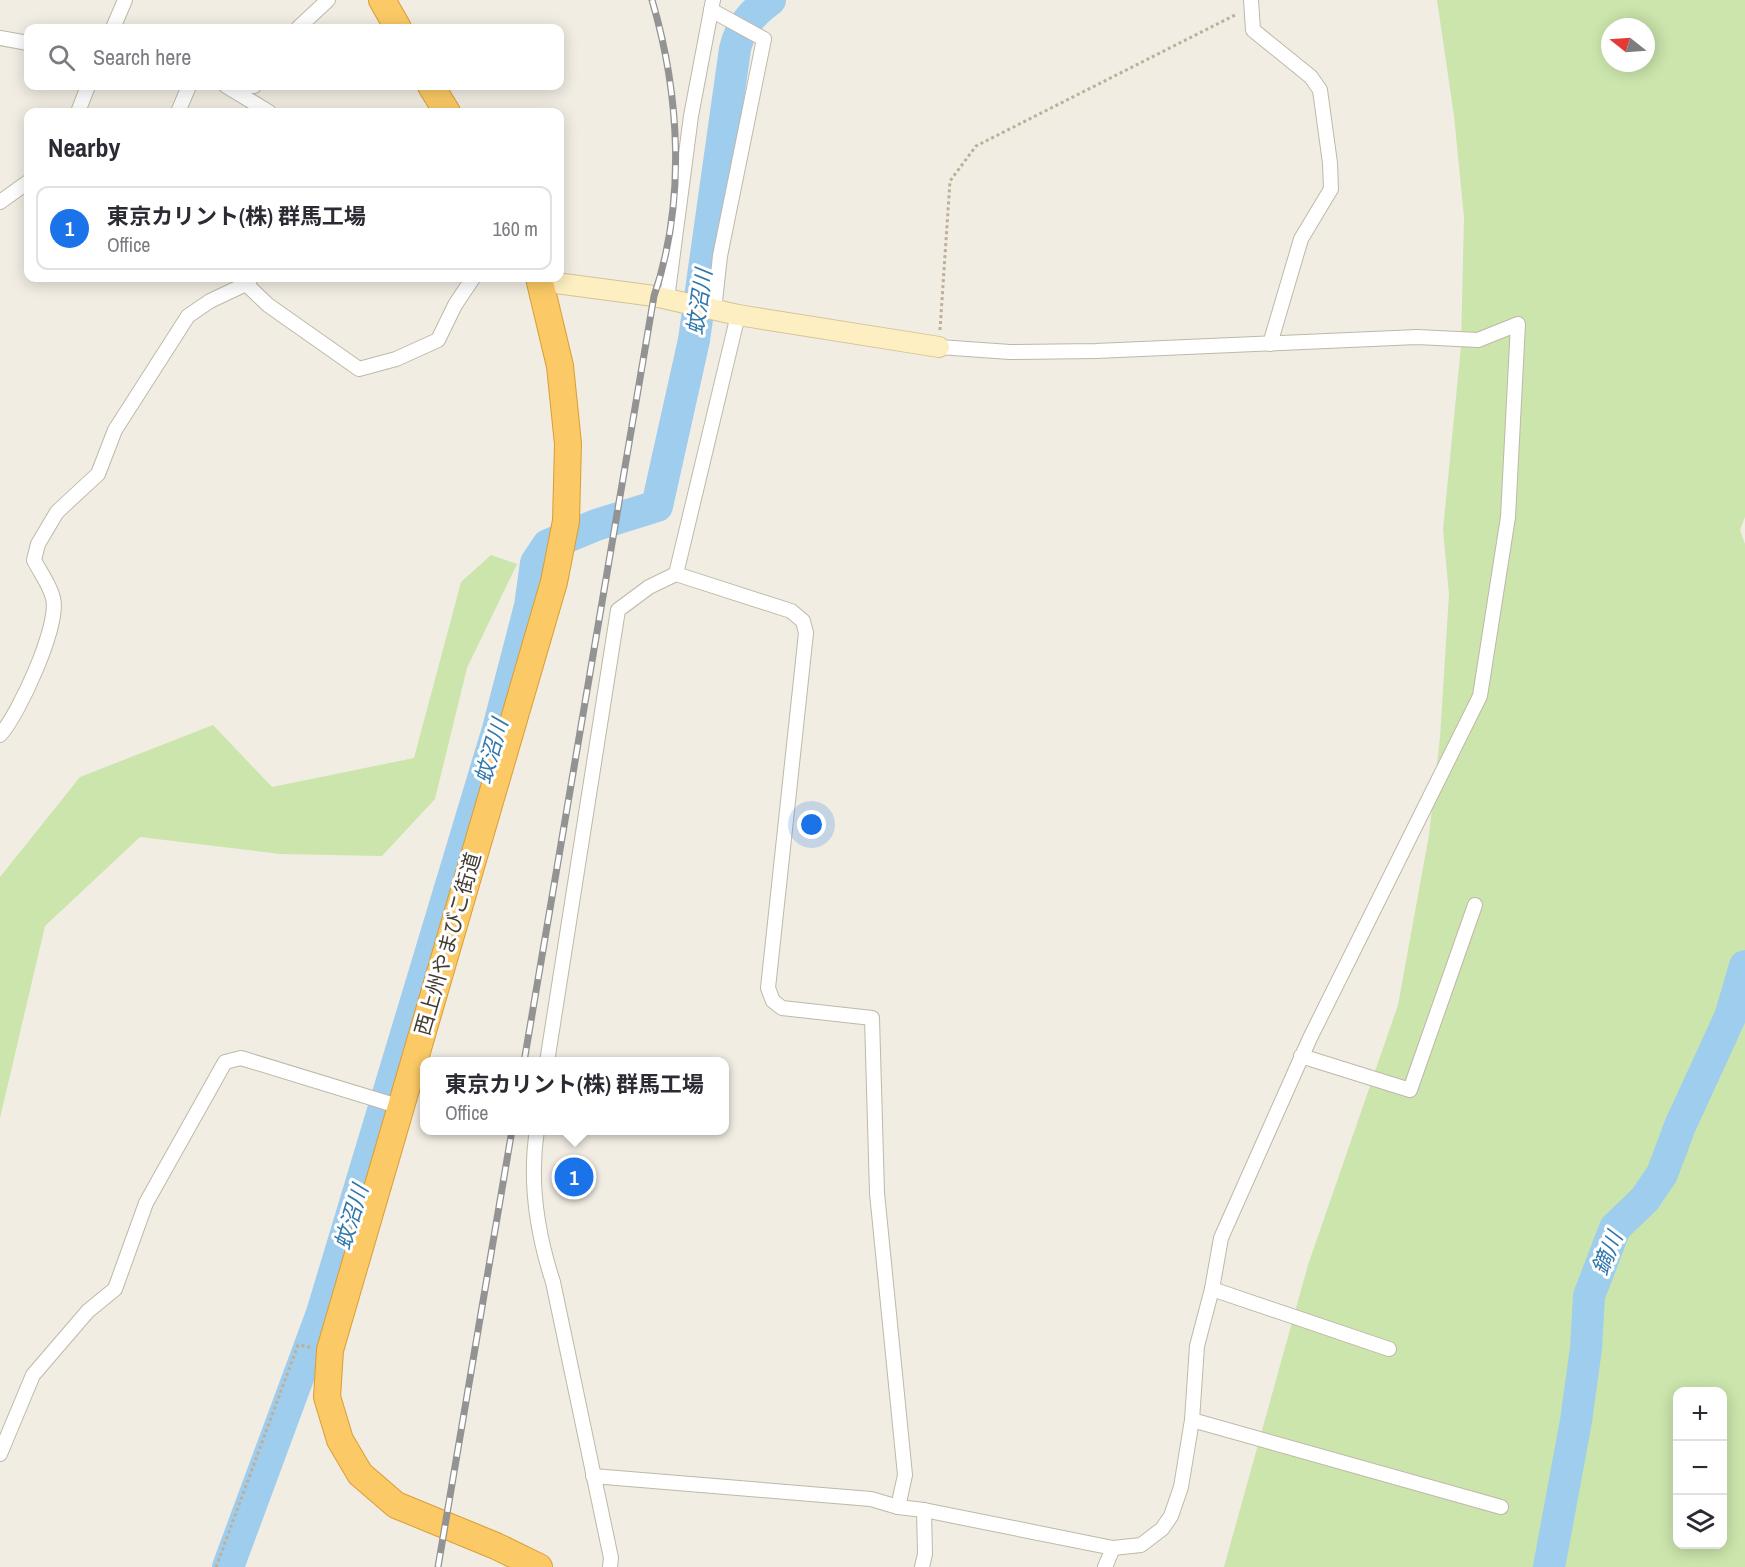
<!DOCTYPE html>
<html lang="en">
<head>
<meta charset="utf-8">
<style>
	body { margin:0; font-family:"Archivo Narrow","Noto Sans JP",sans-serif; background:#f7f7f7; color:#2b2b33 }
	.controls { position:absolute; right:18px; bottom:18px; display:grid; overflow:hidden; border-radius:12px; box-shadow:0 3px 15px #0003 }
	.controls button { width:54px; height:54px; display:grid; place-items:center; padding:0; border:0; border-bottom:2px solid #e1e1e2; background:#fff; color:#2b2b33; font:30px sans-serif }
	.compass { position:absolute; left:1601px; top:18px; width:54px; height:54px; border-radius:50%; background:#fff; box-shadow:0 3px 15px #0003; rotate:287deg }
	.you { position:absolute; left:812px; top:825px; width:21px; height:21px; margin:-15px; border:4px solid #fff; border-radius:50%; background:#1a73e8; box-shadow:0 0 0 9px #1a73e833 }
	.badge { display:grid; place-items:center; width:39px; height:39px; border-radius:50%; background:#1a73e8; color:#fff; font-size:20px; font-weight:700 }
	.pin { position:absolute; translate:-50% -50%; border:3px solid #fff; box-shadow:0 2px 6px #0006 }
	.popup { position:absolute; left:420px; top:1057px; width:309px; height:78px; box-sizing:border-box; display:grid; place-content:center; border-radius:12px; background:#fff; filter:drop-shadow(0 2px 4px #0005); font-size:20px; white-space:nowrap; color:#7c7c81 }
	.popup b { font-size:22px; color:#2b2b33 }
	.popup::after { content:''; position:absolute; left:50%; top:100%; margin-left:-12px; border:12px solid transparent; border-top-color:#fff }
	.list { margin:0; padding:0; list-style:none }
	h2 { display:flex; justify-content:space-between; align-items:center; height:78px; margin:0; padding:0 24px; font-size:26px }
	h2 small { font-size:20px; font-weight:400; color:#7c7c81 }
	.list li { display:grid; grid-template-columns:39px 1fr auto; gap:18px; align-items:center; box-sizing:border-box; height:84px; margin:0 12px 12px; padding:0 12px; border:2px solid #e1e1e2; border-radius:12px }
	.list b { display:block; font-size:22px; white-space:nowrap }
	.list p { margin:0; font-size:20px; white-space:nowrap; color:#7c7c81 }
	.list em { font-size:20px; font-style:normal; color:#7c7c81 }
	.icon { flex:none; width:33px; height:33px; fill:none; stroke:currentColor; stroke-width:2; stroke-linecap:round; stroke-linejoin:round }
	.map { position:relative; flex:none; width:1745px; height:1567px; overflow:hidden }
	.search { position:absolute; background:#fff; box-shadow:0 3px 15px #0003; left:24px; top:24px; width:540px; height:66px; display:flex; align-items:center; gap:15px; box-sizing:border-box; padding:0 21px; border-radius:12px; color:#7c7c81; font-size:22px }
	.panel { position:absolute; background:#fff; box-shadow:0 3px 15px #0003; left:24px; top:108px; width:540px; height:174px; border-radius:12px }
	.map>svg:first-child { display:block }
</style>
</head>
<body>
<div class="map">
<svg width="1745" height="1567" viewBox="0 0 1745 1567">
	<rect width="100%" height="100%" fill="#f1ede3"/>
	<g fill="#cbe5ac" fill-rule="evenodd">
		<path d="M1437 0H1745V517L1740 530 1745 544V1567H1224L1308 1265 1398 1005 1429 835 1440 737 1449 594 1443 530 1461 346 1464 217 1454 116ZM1610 27H1646V63H1610ZM1678 1392H1722V1544H1678Z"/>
		<path d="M491 555 517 564 467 668 435 799 382 856 280 854 140 837 45 926 0 1118V877L80 777 213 725 272 787 414 758 461 582Z"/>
	</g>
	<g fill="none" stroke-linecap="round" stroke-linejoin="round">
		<g stroke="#9fcdee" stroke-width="32">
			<path d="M228 1567 322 1313 498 729 530 606 536 563 548 545 596 525 657 506 694 340 735 49C740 27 752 13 770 0"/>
			<path d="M1549 1567 1576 1421 1586 1348 1589 1296 1615 1228 1645 1199 1662 1174 1680 1126 1730 1017 1745 966"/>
		</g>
		<defs>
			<g id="street">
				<path d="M1251 0 1253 30 1311 77 1320 90 1330 163 1331 189 1301 239 1270 344"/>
				<path d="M711 10 764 39 720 256 714 310"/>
				<path d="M113 28 125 0"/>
				<path d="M298 28 328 0"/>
				<path d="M0 38 28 43"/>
				<path d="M226 86 269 112"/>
				<path d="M251 86H254"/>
				<path d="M78 112 88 86"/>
				<path d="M178 112 189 86"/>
				<path d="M0 202 28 182"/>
				<path d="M246 284 268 305 359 369 396 359 438 340 455 305 473 278"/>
				<path d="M667 299 691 116 713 0"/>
				<path d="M676 574 738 315"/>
				<path d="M0 735C19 714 60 625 53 598 50 585 40 572 34 560L38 544 57 512 98 474 115 430 188 316 210 301 246 284 251 278"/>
				<path d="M1301 1056 1410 1090 1475 905"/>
				<path d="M547 1062 618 610 649 587 676 574 791 611 803 621 806 633 768 988 773 1001 782 1008 872 1018 877 1193 905 1475 898 1507"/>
				<path d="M537 1130C529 1181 537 1233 553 1282L611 1558 610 1567"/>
				<path d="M1212 1289 1389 1349"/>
				<path d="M1192 1420 1501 1507"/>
				<path d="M0 1454 33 1375 88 1311 115 1289 146 1203 225 1062 241 1058 401 1107"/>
				<path d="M593 1476 871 1499 898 1507 924 1510 1113 1548 1141 1545 1162 1529 1171 1516 1181 1487 1192 1420 1197 1346 1212 1289 1221 1238 1310 1038 1480 696 1508 517 1518 324 1478 340 1417 337 1096 351 1010 352 939 347"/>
				<path d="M922 1567 925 1554 924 1510"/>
				<path d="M1105 1567 1113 1548"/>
			</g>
			<path id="secondary" d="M541 281 654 296 738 315 939 347"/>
			<g id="highway">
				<path d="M382 0 398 28"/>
				<path d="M431 86 447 112"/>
				<path d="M539 278 560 366 568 444 566 521 554 582 330 1350 327 1397 340 1440 360 1474 396 1505 496 1546 539 1567"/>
			</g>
		</defs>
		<use href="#street" stroke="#bfb8a9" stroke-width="16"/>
		<use href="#secondary" stroke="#d4c396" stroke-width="22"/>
		<use href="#highway" stroke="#d99e35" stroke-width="28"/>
		<g stroke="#beb098" stroke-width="3" stroke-dasharray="3 3" stroke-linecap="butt">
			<path d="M940 330 950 181 976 146 1237 14"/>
			<path d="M216 1567 298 1345 310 1347"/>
		</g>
		<use href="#street" stroke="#fff" stroke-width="14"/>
		<use href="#secondary" stroke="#fdefc1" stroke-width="20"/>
		<use href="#highway" stroke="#fbc965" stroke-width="26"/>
		<defs>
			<g id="rail">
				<path d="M524 1062 654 296C686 202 680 95 652 0"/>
				<path d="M438 1567 512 1130"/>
			</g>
		</defs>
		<use href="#rail" stroke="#939393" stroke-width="7"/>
		<use href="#rail" stroke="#fff" stroke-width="4.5" stroke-dasharray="14" stroke-linecap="butt"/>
	</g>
	<g text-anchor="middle" stroke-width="6" stroke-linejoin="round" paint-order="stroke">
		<g font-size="21" fill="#433d34" stroke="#fff">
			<text transform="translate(448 944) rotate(-74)" y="7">西上州やまびこ街道</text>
		</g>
		<g font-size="22" font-style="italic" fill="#3077ab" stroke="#fff">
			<text transform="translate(699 302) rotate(-82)" y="8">蚊沼川</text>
			<text transform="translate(491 751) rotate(-74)" y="8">蚊沼川</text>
			<text transform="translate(351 1217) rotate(-73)" y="8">蚊沼川</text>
			<text transform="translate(1607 1253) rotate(-67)" y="8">鏑川</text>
		</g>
	</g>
</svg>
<div class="controls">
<button>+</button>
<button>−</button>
<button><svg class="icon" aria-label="layers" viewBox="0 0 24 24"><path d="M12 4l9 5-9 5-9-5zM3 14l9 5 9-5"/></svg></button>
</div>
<svg class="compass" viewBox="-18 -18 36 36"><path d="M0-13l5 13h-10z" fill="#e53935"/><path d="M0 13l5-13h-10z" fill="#7c7c81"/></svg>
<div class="you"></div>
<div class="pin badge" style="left:574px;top:1177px">1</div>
<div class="popup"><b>東京カリント(株) 群馬工場</b>Office</div>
<div class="search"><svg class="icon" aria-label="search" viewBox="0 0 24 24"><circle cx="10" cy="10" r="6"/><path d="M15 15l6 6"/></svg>Search here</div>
<section class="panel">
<h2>Nearby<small></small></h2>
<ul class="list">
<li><span class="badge">1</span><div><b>東京カリント(株) 群馬工場</b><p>Office</p></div><em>160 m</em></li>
</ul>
</section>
</div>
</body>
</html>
